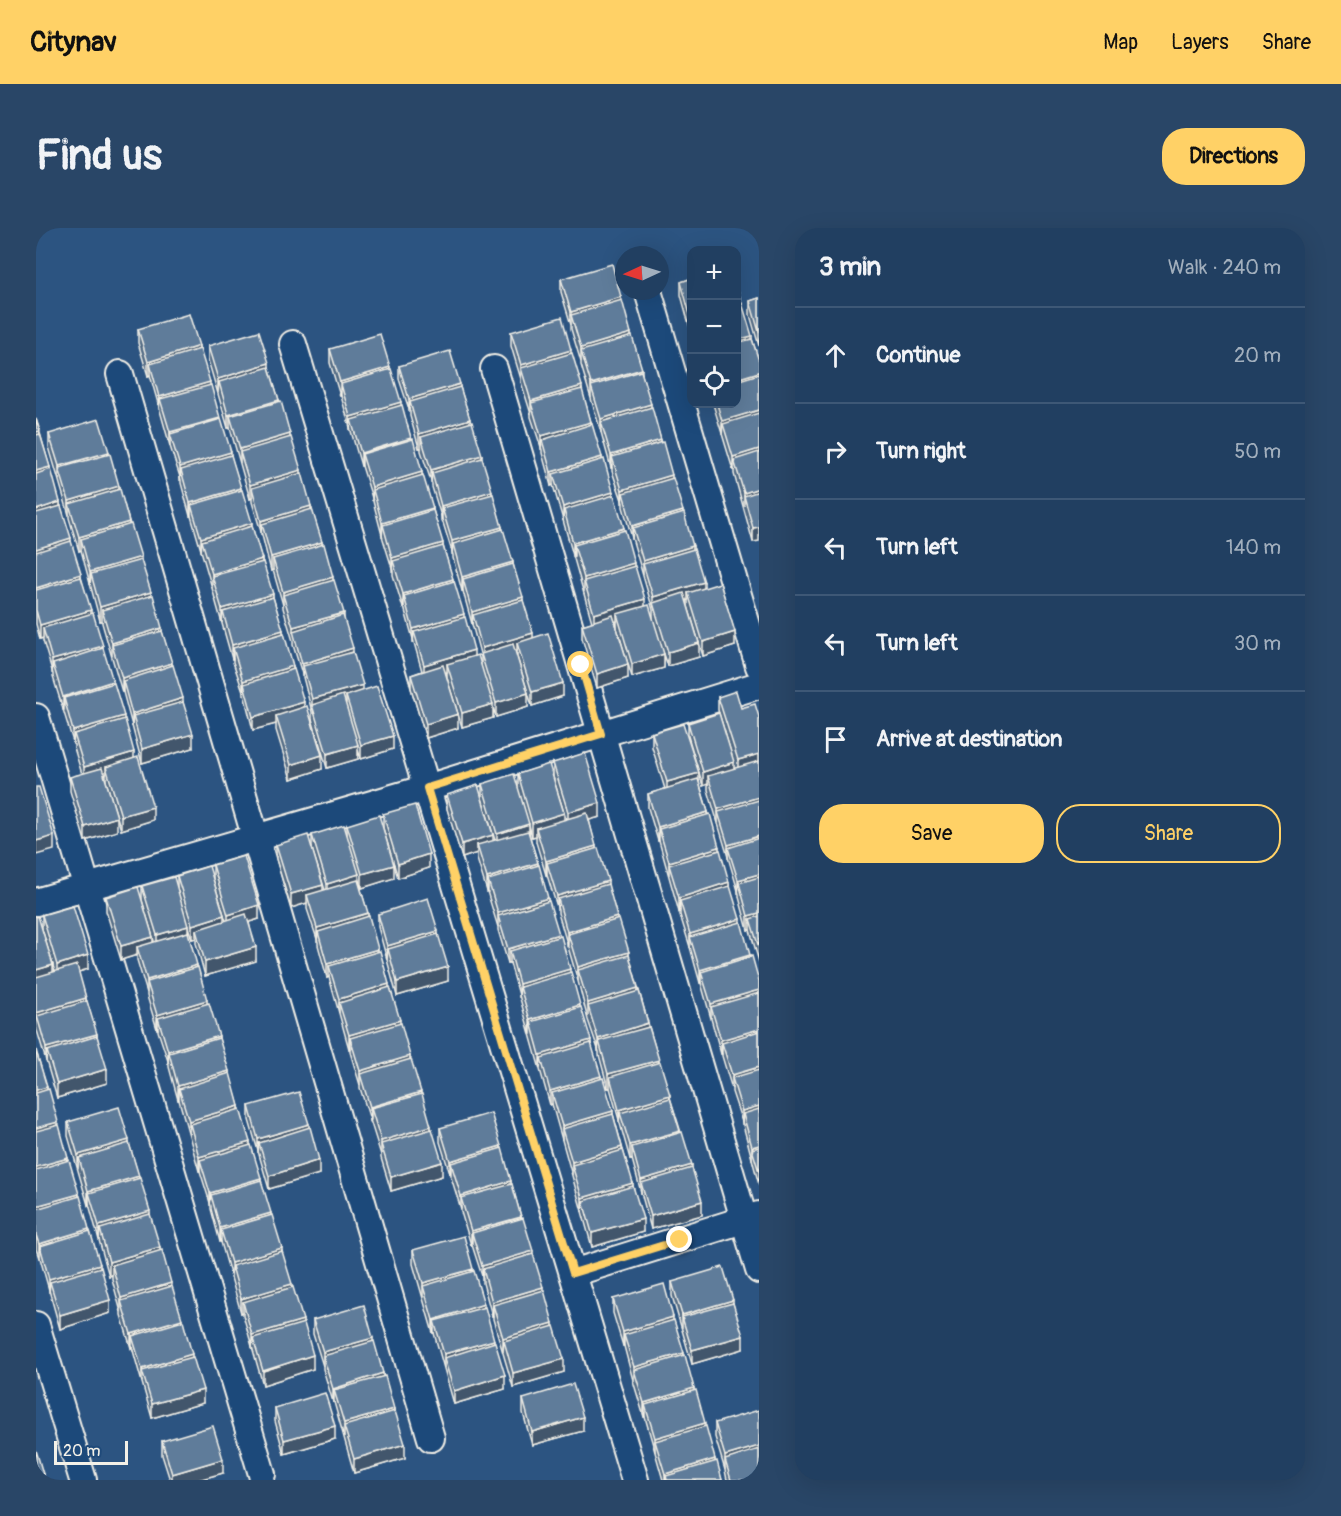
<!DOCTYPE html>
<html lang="en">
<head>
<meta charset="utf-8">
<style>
	body { margin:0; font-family:Pangolin,sans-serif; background:#294667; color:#f1f3f6 }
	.controls { position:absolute; right:18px; top:18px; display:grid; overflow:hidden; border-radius:12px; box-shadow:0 6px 24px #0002 }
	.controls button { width:54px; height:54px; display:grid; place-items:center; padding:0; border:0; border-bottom:2px solid #3e5876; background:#213f61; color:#f1f3f6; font:30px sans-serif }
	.compass { position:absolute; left:579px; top:18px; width:54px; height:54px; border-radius:50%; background:#213f61; box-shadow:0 6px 24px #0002; rotate:266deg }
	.scale { position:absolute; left:18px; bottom:15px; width:74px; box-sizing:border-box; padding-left:6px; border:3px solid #f4f1e8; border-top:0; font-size:16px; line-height:21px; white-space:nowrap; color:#f4f1e8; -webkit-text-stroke:4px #1f4a7a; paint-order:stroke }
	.stop { position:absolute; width:18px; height:18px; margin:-14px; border:4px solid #ffd166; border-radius:50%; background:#fff }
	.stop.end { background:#ffd166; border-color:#fff; box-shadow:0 2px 6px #0008 }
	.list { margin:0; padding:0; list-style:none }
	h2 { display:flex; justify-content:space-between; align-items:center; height:78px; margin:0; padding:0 24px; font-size:26px }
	h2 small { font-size:20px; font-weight:400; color:#a2afbd }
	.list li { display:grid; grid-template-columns:39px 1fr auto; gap:18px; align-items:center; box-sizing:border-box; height:96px; padding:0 24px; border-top:2px solid #3e5876 }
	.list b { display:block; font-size:22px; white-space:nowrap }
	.list em { font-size:20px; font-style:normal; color:#a2afbd }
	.actions { display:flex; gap:12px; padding:18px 24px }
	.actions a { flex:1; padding:14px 0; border:2px solid #ffd166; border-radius:24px; text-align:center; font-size:21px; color:#ffd166 }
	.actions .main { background:#ffd166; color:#111 }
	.icon { flex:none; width:33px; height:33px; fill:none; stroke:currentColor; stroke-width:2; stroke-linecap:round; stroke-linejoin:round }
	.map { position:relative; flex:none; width:723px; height:1252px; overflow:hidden; border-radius:24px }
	header { display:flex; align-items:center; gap:36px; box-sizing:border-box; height:84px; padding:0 30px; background:#ffd166; color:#111 }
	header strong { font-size:28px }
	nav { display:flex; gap:33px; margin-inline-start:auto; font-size:21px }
	.intro { display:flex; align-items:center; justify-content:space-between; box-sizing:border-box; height:144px; padding:0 36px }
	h1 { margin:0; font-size:42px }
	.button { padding:15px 27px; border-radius:24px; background:#ffd166; color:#111; font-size:21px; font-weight:700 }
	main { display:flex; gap:36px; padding:0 36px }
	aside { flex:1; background:#213f61; border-radius:24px; box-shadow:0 6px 24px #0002 }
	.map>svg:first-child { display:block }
</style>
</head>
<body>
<header>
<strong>Citynav</strong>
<nav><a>Map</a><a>Layers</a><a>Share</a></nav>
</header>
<div class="intro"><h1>Find us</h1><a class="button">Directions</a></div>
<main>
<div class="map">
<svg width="723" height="1252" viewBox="0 0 723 1252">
	<rect width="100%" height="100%" fill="#2c5481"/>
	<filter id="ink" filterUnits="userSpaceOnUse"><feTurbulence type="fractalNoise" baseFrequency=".0167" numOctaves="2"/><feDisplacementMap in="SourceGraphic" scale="12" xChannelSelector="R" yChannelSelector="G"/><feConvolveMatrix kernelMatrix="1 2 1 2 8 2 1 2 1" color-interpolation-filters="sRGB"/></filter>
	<g filter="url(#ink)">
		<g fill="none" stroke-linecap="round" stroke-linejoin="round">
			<defs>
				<g id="street">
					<path d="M612 63 723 438"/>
					<path d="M257 116 599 1252"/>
					<path d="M458 141 723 1042"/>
					<path d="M84 146 395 1210"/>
					<path d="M0 489 226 1246"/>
					<path d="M0 674 391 560 723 457"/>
					<path d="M537 1045 723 987"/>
					<path d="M0 1097 47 1252"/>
				</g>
			</defs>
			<use href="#street" stroke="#f4f1e8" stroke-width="30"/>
			<use href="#street" stroke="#1f4a7a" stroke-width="26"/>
		</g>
		<g fill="#516a84" stroke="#f4f1e8" stroke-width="1.5">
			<path d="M656 50 654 100 645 67V54Z"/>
			<path d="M525 51 585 72 615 179 657 321 668 360 699 418 667 428 652 378V372L650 373 663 429 632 438 628 426V440L596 449 581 400V393H579L592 450 561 460 546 410V397L556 394 517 257 515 258 506 225V222L495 189V186L485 154V151L475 118V104L535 125 566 232 598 338 609 378 617 389V382L587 279V275L576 243V240H575L565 204 545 137V134L535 101V97L525 64Z"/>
			<path d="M723 70V118L714 87V73Z"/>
			<path d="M705 75 723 133 717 314 698 246V242H697L677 176H700Z"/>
			<path d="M102 101 163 121 237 369 286 541 255 551 240 502V496L217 502 208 466 197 434V431H196L176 360 155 288H154L145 255V252L134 218 114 147 112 148 102 115Z"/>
			<path d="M172 118 233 139 297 352 327 463 357 521 325 531 322 522V531L291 540 276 491V484L267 449 257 417V413L247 380V377L237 342 235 343 226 307 216 274V270L214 271 194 200H192L172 132Z"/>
			<path d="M294 121 354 142 397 282 438 428 445 436V429L427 363H426L417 330V327L396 259V256L385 223V220H383L374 188V184L363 151V138L424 159 477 336 497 410 527 468 496 478 481 429V423L479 424 492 479 460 489 457 479V490L426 499 411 450V444H409L422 500 390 510 375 460V447L386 443 368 379 367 380 357 347V343L347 311 337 273 326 238H325L305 168H304L294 135Z"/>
			<path d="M0 191 55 385 88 491 98 531 117 592 85 602 70 553V546L68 547 81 603 49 613 34 563V549L46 546 38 520V517L17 449V446L7 413V410L4 411 0 396Z"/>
			<path d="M13 206 73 226 147 474 157 520 106 535 87 464H86L66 395V393H64L45 322 43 323 33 290V287L13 219Z"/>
			<path d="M682 469 723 489V734L714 702H712L703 669V666L672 562V556L667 558 652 508V495L695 525 682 482Z"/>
			<path d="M616 505 663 553 714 729 723 753V957L707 897 696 864V861L686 828V826H685L665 755H664L654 719 644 687V683L643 684 623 613H622L612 580V566L629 561 616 519Z"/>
			<path d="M517 535 564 589 553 592 560 621 593 727 623 834 656 940 666 987 615 1001 596 931H594L574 860H572L563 827V824L552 792 542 753 522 685V682L511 647H510L500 614V608L496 609 493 597V605L502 638 565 851 577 886 597 958 607 1004 556 1019 516 876 514 877 474 735H472L462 702V699L441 631V625L426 630 411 581V567L457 613 459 612 446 570V556L482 559V546L528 592 530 591 517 549Z"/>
			<path d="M347 586 393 640 362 650 347 600Z"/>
			<path d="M311 597 358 650 326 660 323 648V654L342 724 353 759 395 901 406 948 355 963 345 930V927L324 860V857L314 824V821H313L293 749 291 750 282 717V714L271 681V675L255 680 240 631V617L287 663 289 662 276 621V607L311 609Z"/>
			<path d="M177 637 223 691 213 694 220 733 169 748 160 715V710L156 711 152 699V707L171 775 183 811 256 1059 267 1095 277 1141 227 1157 207 1087V1084L205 1085 185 1014H184L175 981V978L164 943H163L143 872H142L133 839V836L122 803V801H121L111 768V765L101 732V727L85 732 70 683V669L117 714 118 713 106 672V658L141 661V648L188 693H190L177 651Z"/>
			<path d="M342 686 402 707 412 753 361 768 342 699Z"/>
			<path d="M6 687 52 741 42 744 61 808 71 855 21 870 0 799V689L17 744H19L6 701Z"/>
			<path d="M0 821 1 826 11 861 64 1039 74 1085 24 1101 4 1030H3L0 1021Z"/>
			<path d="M213 878 273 899 283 946 233 961 213 892Z"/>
			<path d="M32 894 93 915 124 1023 156 1129 167 1175 116 1190 96 1119 95 1120 85 1087V1084L76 1051V1047L73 1048 53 976 52 977 32 908Z"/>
			<path d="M404 900 465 920 517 1098 528 1144 477 1159 457 1091V1088H456L447 1055V1051L436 1017H435L425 984V981L404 914Z"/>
			<path d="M377 1022 437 1044 458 1115 469 1161 418 1176 398 1105H397L377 1036Z"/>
			<path d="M636 1054 697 1075 707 1121 656 1136 636 1068Z"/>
			<path d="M577 1071 637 1092 679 1233 686 1252H627L609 1189H608L598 1156 588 1118H587L577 1085Z"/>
			<path d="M277 1092 337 1113 358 1183 369 1230 318 1245 298 1174H297L287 1141V1138L277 1106Z"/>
			<path d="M487 1171 547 1203 496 1217 487 1185Z"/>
			<path d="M239 1180 299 1211 248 1226 239 1193Z"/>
			<path d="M679 1195 723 1252H691L689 1242 679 1209Z"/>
			<path d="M126 1213 187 1245 162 1252H134L126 1227Z"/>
		</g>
		<g fill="#42566c" stroke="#f4f1e8" stroke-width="1.5">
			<path d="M585 69V83L535 87V97V84Z"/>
			<path d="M656 86V100H654V87Z"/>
			<path d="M595 105V119L545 123V134V120Z"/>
			<path d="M716 108V122L700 126V112Z"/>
			<path d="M163 118V132L114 136V147L112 148V134Z"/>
			<path d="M535 122V136L485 140V151V137Z"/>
			<path d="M233 135V149L183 154 182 165V151Z"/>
			<path d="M354 139V153L305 156V168H304V154Z"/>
			<path d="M606 141V155L555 158V170V156Z"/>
			<path d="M723 144V158L700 165V151Z"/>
			<path d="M174 154V168L124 171 123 182V169Z"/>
			<path d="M424 156V170L374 174 373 184V171Z"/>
			<path d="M546 158V172L495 175V186V173Z"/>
			<path d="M243 172V185L194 188V200H192V187Z"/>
			<path d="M365 174V188L315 192 314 203V189Z"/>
			<path d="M615 176V190L565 194V205V191Z"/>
			<path d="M723 182V196H687L686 207V193Z"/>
			<path d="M184 190V203L134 206V218V204Z"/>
			<path d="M434 191V205L385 209V220H383V206Z"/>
			<path d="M555 194V207L506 212 505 222V208Z"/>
			<path d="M254 206V220L204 224V235V221Z"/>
			<path d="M375 210V224L326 226V238H325V225Z"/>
			<path d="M625 212V226L576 229V240H575V227Z"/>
			<path d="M723 221V235L698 232V242H697V229Z"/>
			<path d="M73 224V237L23 240V252V238Z"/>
			<path d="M195 224V238L145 242 144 253V239Z"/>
			<path d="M446 227V241L396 245 395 256V242Z"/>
			<path d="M566 229V243L517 246V257L515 258V244Z"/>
			<path d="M14 239V253L0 257V243Z"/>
			<path d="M265 242V256L216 260V270L214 271V257Z"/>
			<path d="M386 244V258L337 262 336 273V259Z"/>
			<path d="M636 247V261L587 265 586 276V262Z"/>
			<path d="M83 258V272L33 276V287V273Z"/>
			<path d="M205 260V274L155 277V288H154V275Z"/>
			<path d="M723 260V274L708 268V278V265Z"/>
			<path d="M456 263V277L406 280V291L405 292V278Z"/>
			<path d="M577 264V278L528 282 527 293V279Z"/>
			<path d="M24 274V288L0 295V282Z"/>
			<path d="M275 278V292L226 296 225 307V293Z"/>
			<path d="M397 280V294L347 297 346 309V295Z"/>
			<path d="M647 283V297L597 300 596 312V298Z"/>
			<path d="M93 294V308L45 311V322L43 323V309Z"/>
			<path d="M216 295V309L166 313 165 324V310Z"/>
			<path d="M466 299V312L417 316 416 327V313Z"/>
			<path d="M723 299V313L717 314V300Z"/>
			<path d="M588 300V314L538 317V328H537V315Z"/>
			<path d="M35 310V324L0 334V321Z"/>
			<path d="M286 314V328L237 331V342L235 343V329Z"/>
			<path d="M407 315V329L357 333 356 344V330Z"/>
			<path d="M657 318V332L607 336V347V333Z"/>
			<path d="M105 329V343L55 346 54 357V344Z"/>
			<path d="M226 331V345L176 348V360V346Z"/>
			<path d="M477 334V348L427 351V363H426V349Z"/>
			<path d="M598 335V349L548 353V364V350Z"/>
			<path d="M45 346V360L0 373V360Z"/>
			<path d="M297 349V363L247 367V378V364Z"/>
			<path d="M417 351V364L368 368V379L367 380V366Z"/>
			<path d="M668 354V368L652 365V372L619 382 617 376V369Z"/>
			<path d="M115 364V378L66 382V393H64V379Z"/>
			<path d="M237 366V380L187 384 186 395V381Z"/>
			<path d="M487 369V383L437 387 436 397V384Z"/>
			<path d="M609 371V385L581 386V393L558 400V386Z"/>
			<path d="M55 382V396L7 400V410L4 411V397Z"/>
			<path d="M308 385V398L257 403V399Z"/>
			<path d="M428 386V400L378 404 377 415V401Z"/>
			<path d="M126 400V414L76 417V428V415Z"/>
			<path d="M247 402V416L197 420V431H196V417Z"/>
			<path d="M699 404V418L667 428V414Z"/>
			<path d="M497 405V418L481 415V423L448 433 446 430V420Z"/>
			<path d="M663 415V429L632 438V424Z"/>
			<path d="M67 418V431L17 436 16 446V432Z"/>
			<path d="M317 420V434L267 438 266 449V436Z"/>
			<path d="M438 422V436H411V444L388 451V437Z"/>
			<path d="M628 426V440L596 449V436Z"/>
			<path d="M136 435V449L87 453V464H86V450Z"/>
			<path d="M592 436V450L561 460V446Z"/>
			<path d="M257 438V451L208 456 207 467V453Z"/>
			<path d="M77 453V467L28 470V482H27V469Z"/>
			<path d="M527 455V468L496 478V464Z"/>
			<path d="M327 457V470L310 468V475L278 485 276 478V471Z"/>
			<path d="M492 465V479L460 489V475Z"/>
			<path d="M147 470V484L97 488 96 499V486Z"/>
			<path d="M268 474V487L240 488V496L217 502V489Z"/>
			<path d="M457 476V490L426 499V485Z"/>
			<path d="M422 486V500L390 510V496Z"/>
			<path d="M88 488V502L38 506 37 517V503Z"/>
			<path d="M157 506V520L106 535V521Z"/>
			<path d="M357 508V521L325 531V517Z"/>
			<path d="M322 517V531L291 540V526Z"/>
			<path d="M98 524V538L70 539V546L48 553V539Z"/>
			<path d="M723 526V540L702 546V532Z"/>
			<path d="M286 527V541L255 551V537Z"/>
			<path d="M698 534V548H672V556L667 558V544Z"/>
			<path d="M663 545V559L631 568V554Z"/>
			<path d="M723 569V582L682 584V595V581Z"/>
			<path d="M564 575V589L532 598V584Z"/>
			<path d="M117 579V592L85 602V588Z"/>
			<path d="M672 584V598L623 601V613H622V599Z"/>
			<path d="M528 585V599L500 600V608L496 609V595Z"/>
			<path d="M81 589V603L49 613V599Z"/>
			<path d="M493 596V610L461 619V606Z"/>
			<path d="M457 607V620L441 617V625L426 630V616Z"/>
			<path d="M18 608V622L0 627V613Z"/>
			<path d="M723 608V622L692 620V631V617Z"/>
			<path d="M560 618V632L511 635V647H510V633Z"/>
			<path d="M683 619V633L633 637V647V634Z"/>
			<path d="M393 626V640L362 650V636Z"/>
			<path d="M502 635V649L452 652V664H451V650Z"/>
			<path d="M358 637V650L326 660V646Z"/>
			<path d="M323 646V660L291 670V656Z"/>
			<path d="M723 646V660L703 655 702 666V652Z"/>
			<path d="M572 653V667L522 671 521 682V668Z"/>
			<path d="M693 654V668L644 673V683L643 684V670Z"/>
			<path d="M287 657V671L271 667V675L255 680V666Z"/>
			<path d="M512 670V684L462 688V699V685Z"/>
			<path d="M223 677V691L192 701V687Z"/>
			<path d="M332 685V699L282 704 281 714V700Z"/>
			<path d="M723 685V699L714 691V702H712V688Z"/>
			<path d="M188 687V701L160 702V710L156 711V697Z"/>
			<path d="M581 689V703L532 706V717L531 718V704Z"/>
			<path d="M704 691V705L654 709V720V706Z"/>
			<path d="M152 698V712L121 721V707Z"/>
			<path d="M402 703V717L352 721 351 732V718Z"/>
			<path d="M523 706V720L474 723V735H472V721Z"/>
			<path d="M117 709V722L101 719V727L85 732V718Z"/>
			<path d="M220 719V733L169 748V734Z"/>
			<path d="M342 721V735L293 738V749L291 750V736Z"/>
			<path d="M593 724V738L542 742V753V739Z"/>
			<path d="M52 727V741L21 751V737Z"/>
			<path d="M714 727V741L665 744V755H664V742Z"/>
			<path d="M17 737V751L0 756V742Z"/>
			<path d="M161 737V750L111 754V765V752Z"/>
			<path d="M412 739V753L361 768V754Z"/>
			<path d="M534 741V755L484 759 483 770V756Z"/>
			<path d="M353 756V770L303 775V785V771Z"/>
			<path d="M602 760V774L552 778V789V775Z"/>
			<path d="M723 762V776L675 779V790V776Z"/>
			<path d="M50 770V784L1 788 0 799V785Z"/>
			<path d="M171 772V786L122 790V801H121V787Z"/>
			<path d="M544 777V791L495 794V806H494V792Z"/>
			<path d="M364 792V806L314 810V821H313V807Z"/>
			<path d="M612 795V809L563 813 562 824V811Z"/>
			<path d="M723 801V815H686V826H685V812Z"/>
			<path d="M61 806V819L11 823 10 834V820Z"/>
			<path d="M183 808V821L133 825 132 836V823Z"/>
			<path d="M555 812V826L505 830 504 841V827Z"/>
			<path d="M374 828V842L324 846V857V843Z"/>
			<path d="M623 832V845L574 849V860H572V846Z"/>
			<path d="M723 839V853L696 850V861V847Z"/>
			<path d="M71 841V855L21 870V856Z"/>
			<path d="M193 843V857L143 861V872H142V858Z"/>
			<path d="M565 848V862L516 865V876L514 877V863Z"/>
			<path d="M11 859V872L0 876V862Z"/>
			<path d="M385 864V878L335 880V892L334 893V879Z"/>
			<path d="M634 867V881L584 885 583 895V882Z"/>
			<path d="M203 878V892L154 896 153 907V893Z"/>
			<path d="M723 878V892L707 886 706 897V883Z"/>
			<path d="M577 883V897L526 901V912V898Z"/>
			<path d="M22 894V908L0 914V900Z"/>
			<path d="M273 896V910L223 915 222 925V911Z"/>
			<path d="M395 898V912L345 916V927V913Z"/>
			<path d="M644 903V916L596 919V931H594V917Z"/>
			<path d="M93 912V926L43 930 42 941V927Z"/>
			<path d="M214 914V928L164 932V943H163V929Z"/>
			<path d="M723 917V930L716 921V932V919Z"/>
			<path d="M465 918V932L415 935V947H414V933Z"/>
			<path d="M586 919V933L536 937V947V934Z"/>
			<path d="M32 930V943L0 953V939Z"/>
			<path d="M283 932V946L233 961V948Z"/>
			<path d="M406 934V948L355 963V949Z"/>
			<path d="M656 937V951L605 955V966V952Z"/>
			<path d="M103 948V962L53 965V976L52 977V963Z"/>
			<path d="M225 950V963L175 967 174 978V965Z"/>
			<path d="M475 953V967L425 970V981V968Z"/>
			<path d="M597 955V969L547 973 546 984V970Z"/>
			<path d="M43 966V979L0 992V978Z"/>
			<path d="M666 973V987L615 1001V988Z"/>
			<path d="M114 983V997L64 1001 63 1012V998Z"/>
			<path d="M235 985V999L185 1002V1014H184V1000Z"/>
			<path d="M485 989V1002L436 1005V1017H435V1003Z"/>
			<path d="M607 991V1004L556 1019V1005Z"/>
			<path d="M53 1001V1015L4 1018V1030H3V1016Z"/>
			<path d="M124 1019V1033L76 1037V1047L73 1048V1034Z"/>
			<path d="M246 1020V1034L196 1038 195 1049V1035Z"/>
			<path d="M497 1023V1037L447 1041 446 1052V1038Z"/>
			<path d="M64 1036V1050L14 1054 13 1065V1051Z"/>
			<path d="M437 1041V1054L387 1058V1069V1055Z"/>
			<path d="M135 1055V1069L85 1073V1084V1070Z"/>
			<path d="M256 1056V1070L207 1074V1084L205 1085V1071Z"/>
			<path d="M507 1059V1073L457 1077V1088H456V1074Z"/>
			<path d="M74 1072V1085L24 1101V1087Z"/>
			<path d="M697 1072V1086L646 1089V1100V1087Z"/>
			<path d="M448 1076V1090L398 1093V1105H397V1092Z"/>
			<path d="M637 1089V1103L588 1107V1118H587V1104Z"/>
			<path d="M146 1091V1105L96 1108V1119L95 1120V1106Z"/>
			<path d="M267 1092V1106L217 1110 216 1120V1107Z"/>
			<path d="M517 1095V1109L468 1113 467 1124V1110Z"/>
			<path d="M707 1108V1121L656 1136V1122Z"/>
			<path d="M337 1110V1123L287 1128V1138V1124Z"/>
			<path d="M458 1112V1125L408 1130V1140V1126Z"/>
			<path d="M648 1125V1138L598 1142V1153V1139Z"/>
			<path d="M156 1126V1140L106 1143V1154V1141Z"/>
			<path d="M277 1127V1141L227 1157V1143Z"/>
			<path d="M528 1131V1144L477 1159V1145Z"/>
			<path d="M347 1145V1159L298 1162V1174H297V1161Z"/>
			<path d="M469 1147V1161L418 1176V1163Z"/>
			<path d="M658 1160V1174L609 1177V1189H608V1175Z"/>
			<path d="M167 1162V1175L116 1190V1176Z"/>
			<path d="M358 1181V1194L308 1198V1209V1195Z"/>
			<path d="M547 1189V1203L496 1217V1204Z"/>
			<path d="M669 1195V1209L619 1213V1224V1210Z"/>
			<path d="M299 1198V1211L248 1226V1212Z"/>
			<path d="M369 1216V1230L318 1245V1231Z"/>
			<path d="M723 1218V1232H689V1242V1228Z"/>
			<path d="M187 1231V1245L162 1252H136V1246Z"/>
			<path d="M679 1231V1245L630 1248V1252H629V1246Z"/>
			<path d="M7 1246V1252H0V1248Z"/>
		</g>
		<g fill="#5e7b9a" stroke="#f4f1e8" stroke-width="1.5">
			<path d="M576 36 585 69 535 84 525 51Z"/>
			<path d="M656 50V86L654 87 645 54Z"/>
			<path d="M700 57 705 72 700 73Z"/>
			<path d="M723 70V104L714 73Z"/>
			<path d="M586 72 595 105 545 120 535 87Z"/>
			<path d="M706 75 716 108 700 112V77Z"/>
			<path d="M153 86 163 118 112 134 102 101Z"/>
			<path d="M526 89 535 122 485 137 475 104Z"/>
			<path d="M223 103 233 135 182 151 172 118Z"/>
			<path d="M344 106 354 139 304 154 294 121Z"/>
			<path d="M596 108 606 141 555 156 545 123Z"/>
			<path d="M716 111 723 133V144L700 151V115Z"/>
			<path d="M164 121 174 154 123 169 114 136Z"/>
			<path d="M414 123 424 156 373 171 363 138Z"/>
			<path d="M536 125 546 158 495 173 485 140Z"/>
			<path d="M233 139 243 172 192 187 183 154Z"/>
			<path d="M355 141 365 174 314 189 305 156Z"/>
			<path d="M605 143 615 176 565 191 555 158Z"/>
			<path d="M723 146V182L686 193 681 176H700V153Z"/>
			<path d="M175 157 184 190 134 204 124 171Z"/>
			<path d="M424 159 434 191 383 206 374 174Z"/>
			<path d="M546 161 555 194 505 208 495 175Z"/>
			<path d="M245 173 254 206 204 221 194 188Z"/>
			<path d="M366 177 375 210 325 225 315 192Z"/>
			<path d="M616 179 625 212 575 227 565 194Z"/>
			<path d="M723 185V221L697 229 687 196Z"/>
			<path d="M0 191 4 203 0 204Z"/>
			<path d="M63 191 73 224 23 238 13 206Z"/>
			<path d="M185 191 195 224 144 239 134 206Z"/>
			<path d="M436 194 446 227 395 242 385 209Z"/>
			<path d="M556 196 566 229 515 244 506 212Z"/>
			<path d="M4 206 14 239 0 243V207Z"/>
			<path d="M255 209 265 242 214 257 204 224Z"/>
			<path d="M377 211 386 244 336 259 326 226Z"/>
			<path d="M627 214 636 247 586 262 576 229Z"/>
			<path d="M723 224V260L708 265 698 232Z"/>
			<path d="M74 226 83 258 33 273 23 240Z"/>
			<path d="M195 227 205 260 154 275 145 242Z"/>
			<path d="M446 230 456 263 405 278 396 245Z"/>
			<path d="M568 231 577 264 527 279 517 246Z"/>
			<path d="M15 241 24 274 0 282V246Z"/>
			<path d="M266 245 275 278 225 293 216 260Z"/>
			<path d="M387 247 397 280 346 295 337 262Z"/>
			<path d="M637 250 647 283 596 298 587 265Z"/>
			<path d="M84 261 93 294 43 309 33 276Z"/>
			<path d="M206 262 216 295 165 310 155 277Z"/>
			<path d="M723 263V299L717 300 708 268Z"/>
			<path d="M457 266 466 299 416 313 406 280Z"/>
			<path d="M578 267 588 300 537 315 528 282Z"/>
			<path d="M25 278 35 310 0 321V285Z"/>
			<path d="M276 281 286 314 235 329 226 296Z"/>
			<path d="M397 282 407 315 356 330 347 297Z"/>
			<path d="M648 285 657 318 607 333 597 300Z"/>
			<path d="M95 296 105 329 54 344 45 311Z"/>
			<path d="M216 298 226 331 176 346 166 313Z"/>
			<path d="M467 301 477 334 426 349 417 316Z"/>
			<path d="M589 302 598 335 548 350 538 317Z"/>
			<path d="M35 313 45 346 0 360V324Z"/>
			<path d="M288 316 297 349 247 364 237 331Z"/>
			<path d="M407 318 417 351 367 366 357 333Z"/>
			<path d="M658 321 668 354 617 369 607 336Z"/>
			<path d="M105 332 115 364 64 379 55 346Z"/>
			<path d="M227 334 237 366 186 381 176 348Z"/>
			<path d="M477 336 487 369 436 384 427 351Z"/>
			<path d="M599 338 609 371 558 386 548 353Z"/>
			<path d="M45 349 55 382 4 397 0 382V362Z"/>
			<path d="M298 352 308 385 257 399 247 367Z"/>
			<path d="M418 353 428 386 377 401 368 368Z"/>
			<path d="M684 355 699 404 667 414 652 365Z"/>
			<path d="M648 365 663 415 632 424 617 375Z"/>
			<path d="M117 367 126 400 76 415 66 382Z"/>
			<path d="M237 369 247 402 196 417 187 384Z"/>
			<path d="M487 372 497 405 446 420 437 387Z"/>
			<path d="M613 377 628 426 596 436 581 386Z"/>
			<path d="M57 385 67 418 16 432 7 400Z"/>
			<path d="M307 387 317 420 266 436 257 403Z"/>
			<path d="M577 387 592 436 561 446 546 397Z"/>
			<path d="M429 389 438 422 388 437 378 404Z"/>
			<path d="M126 403 136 435 86 450 76 417Z"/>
			<path d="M248 405 257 438 207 453 197 420Z"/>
			<path d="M512 405 527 455 496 464 481 415Z"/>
			<path d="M477 416 492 465 460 475 445 426Z"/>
			<path d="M67 420 77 453 27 469 17 436Z"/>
			<path d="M317 424 327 457 276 471 267 438Z"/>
			<path d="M442 427 457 476 426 485 411 436Z"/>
			<path d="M137 437 147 470 96 486 87 453Z"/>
			<path d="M407 437 422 486 390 496 375 447Z"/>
			<path d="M258 441 268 474 217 489 208 456Z"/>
			<path d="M78 455 88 488 37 503 28 470Z"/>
			<path d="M341 458 357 508 325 517 310 468Z"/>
			<path d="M700 463 705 480 719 476 723 489V526L702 532 682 469Z"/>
			<path d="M307 467 322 517 291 526 276 477Z"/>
			<path d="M147 474 157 506 106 521 97 488Z"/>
			<path d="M271 478 286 527 255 537 240 488Z"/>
			<path d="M683 485 698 534 667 544 652 495Z"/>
			<path d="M89 491 98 524 48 539 38 506Z"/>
			<path d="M647 496 663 545 631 554 616 505Z"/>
			<path d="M549 525 564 575 532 584 517 535Z"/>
			<path d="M102 529 117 579 85 588 70 539Z"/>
			<path d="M723 533V569L682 581 672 548Z"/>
			<path d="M513 536 528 585 496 595 482 546Z"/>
			<path d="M66 540 81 589 49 599 34 549Z"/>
			<path d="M478 546 493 596 461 606 446 556Z"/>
			<path d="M662 551 672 584 622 599 612 566Z"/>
			<path d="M442 557 457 607 426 616 411 567Z"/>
			<path d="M0 559H3L18 608 0 613Z"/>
			<path d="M723 572V608L692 617 682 584Z"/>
			<path d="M379 577 393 626 362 636 347 586Z"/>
			<path d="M551 585 560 618 510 633 500 600Z"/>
			<path d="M674 586 683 619 633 634 623 601Z"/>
			<path d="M343 587 358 637 326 646 311 597Z"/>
			<path d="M308 597 323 646 291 656 276 607Z"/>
			<path d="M492 603 502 635 451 650 441 617Z"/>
			<path d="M272 607 287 657 255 666 240 617Z"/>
			<path d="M723 610V646L702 652 692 620Z"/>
			<path d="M562 620 572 653 521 668 511 635Z"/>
			<path d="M684 622 693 654 643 670 633 637Z"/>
			<path d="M208 628 223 677 192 687 177 637Z"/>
			<path d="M503 637 512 670 462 685 452 652Z"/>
			<path d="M173 638 188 687 156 697 141 648Z"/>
			<path d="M138 649 152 698 121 707 106 658Z"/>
			<path d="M723 649V685L712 688 703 655Z"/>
			<path d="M322 652 332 685 281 700 271 667Z"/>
			<path d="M572 656 581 689 531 704 522 671Z"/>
			<path d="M694 658 704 691 654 706 644 673Z"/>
			<path d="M102 659 117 709 85 718 70 669Z"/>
			<path d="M392 670 402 703 351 718 342 686Z"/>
			<path d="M513 673 523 706 472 721 462 688Z"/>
			<path d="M37 678 52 727 21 737 6 687Z"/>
			<path d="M210 686 220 719 169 734 160 702Z"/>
			<path d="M2 688 17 737 0 742V689Z"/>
			<path d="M333 688 342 721 291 736 282 704Z"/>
			<path d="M723 688V720L714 691Z"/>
			<path d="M583 691 593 724 542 739 532 706Z"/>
			<path d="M705 694 714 727 664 742 654 709Z"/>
			<path d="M152 704 161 737 111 752 101 719Z"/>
			<path d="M402 706 412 739 361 754 352 721Z"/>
			<path d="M525 708 534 741 483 756 474 723Z"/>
			<path d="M344 723 353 756 303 771 293 738Z"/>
			<path d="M593 727 602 760 552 775 542 742Z"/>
			<path d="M716 728 723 753V762L675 776 665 744Z"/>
			<path d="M41 737 50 770 0 785V749Z"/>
			<path d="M162 739 171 772 121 787 111 754Z"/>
			<path d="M535 744 544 777 494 792 484 759Z"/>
			<path d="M354 759 364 792 313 807 303 775Z"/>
			<path d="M603 763 612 795 562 811 552 778Z"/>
			<path d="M723 765V801L685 812 675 779Z"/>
			<path d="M51 773 61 806 10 820 1 788Z"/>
			<path d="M173 775 183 808 132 823 122 790Z"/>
			<path d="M545 779 555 812 504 827 495 794Z"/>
			<path d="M365 795 374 828 324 843 314 810Z"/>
			<path d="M613 799 623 832 572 846 563 813Z"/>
			<path d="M723 803V839L696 847 686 815Z"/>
			<path d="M61 808 71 841 21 856 11 823Z"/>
			<path d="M183 810 193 843 142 858 133 825Z"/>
			<path d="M555 815 565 848 514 863 505 830Z"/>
			<path d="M0 826H1L11 859 0 862Z"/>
			<path d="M375 831 385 864 334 879 324 846Z"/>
			<path d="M624 834 634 867 583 882 574 849Z"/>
			<path d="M723 842V878L706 883 696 850Z"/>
			<path d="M194 845 203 878 153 893 143 861Z"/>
			<path d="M567 850 577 883 526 898 516 865Z"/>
			<path d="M13 861 22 894 0 900V865Z"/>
			<path d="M263 864 273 896 222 911 213 878Z"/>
			<path d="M386 866 395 898 345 913 335 880Z"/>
			<path d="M634 870 644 903 594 917 584 885Z"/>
			<path d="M83 879 93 912 42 927 32 894Z"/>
			<path d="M204 881 214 914 163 929 154 896Z"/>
			<path d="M723 881V917L716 919 707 886Z"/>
			<path d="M455 885 465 918 414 933 404 900Z"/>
			<path d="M577 886 586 919 536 934 526 901Z"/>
			<path d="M23 897 32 930 0 939V903Z"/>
			<path d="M274 899 283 932 233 948 223 915Z"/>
			<path d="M396 901 406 934 355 949 345 916Z"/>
			<path d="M646 904 656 937 605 952 596 919Z"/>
			<path d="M93 915 103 948 52 963 43 930Z"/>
			<path d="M215 917 225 950 174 965 164 932Z"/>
			<path d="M723 919V944L716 921Z"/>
			<path d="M466 920 475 953 425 968 415 935Z"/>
			<path d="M587 922 597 955 546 970 536 937Z"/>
			<path d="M33 932 43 966 0 978V942Z"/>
			<path d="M656 940 666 973 615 988 605 955Z"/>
			<path d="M104 950 114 983 63 998 53 965Z"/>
			<path d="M225 952 235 985 184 1000 175 967Z"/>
			<path d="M476 956 485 989 435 1003 425 970Z"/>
			<path d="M597 958 607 991 556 1005 547 973Z"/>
			<path d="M44 968 53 1001 3 1016 0 1007V981Z"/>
			<path d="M114 986 124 1019 73 1034 64 1001Z"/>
			<path d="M236 987 246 1020 195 1035 185 1002Z"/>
			<path d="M487 990 497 1023 446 1038 436 1005Z"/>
			<path d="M54 1003 64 1036 13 1051 4 1018Z"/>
			<path d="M428 1008 437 1041 387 1055 377 1022Z"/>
			<path d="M126 1022 135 1055 85 1070 76 1037Z"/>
			<path d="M246 1023 256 1056 205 1071 196 1038Z"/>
			<path d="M497 1026 507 1059 456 1074 447 1041Z"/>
			<path d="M65 1039 74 1072 24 1087 14 1054Z"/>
			<path d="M687 1039 697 1072 646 1087 636 1054Z"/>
			<path d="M438 1043 448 1076 397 1092 387 1058Z"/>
			<path d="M628 1056 637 1089 587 1104 577 1071Z"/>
			<path d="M136 1058 146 1091 95 1106 85 1073Z"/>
			<path d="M257 1059 267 1092 216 1107 207 1074Z"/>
			<path d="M508 1062 517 1095 467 1110 457 1077Z"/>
			<path d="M697 1075 707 1108 656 1122 646 1089Z"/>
			<path d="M328 1077 337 1110 287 1124 277 1092Z"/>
			<path d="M449 1079 458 1112 408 1126 398 1093Z"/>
			<path d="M638 1092 648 1125 598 1139 588 1107Z"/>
			<path d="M147 1093 156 1126 106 1141 96 1108Z"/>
			<path d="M268 1095 277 1127 227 1143 217 1110Z"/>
			<path d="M518 1098 528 1131 477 1145 468 1113Z"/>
			<path d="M338 1113 347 1145 297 1161 287 1128Z"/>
			<path d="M459 1114 469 1147 418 1163 408 1130Z"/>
			<path d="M649 1127 658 1160 608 1175 598 1142Z"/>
			<path d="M157 1129 167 1162 116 1176 106 1143Z"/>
			<path d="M349 1148 358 1181 308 1195 298 1162Z"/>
			<path d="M537 1156 547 1189 496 1204 487 1171Z"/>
			<path d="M660 1162 669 1195 619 1210 609 1177Z"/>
			<path d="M289 1165 299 1198 248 1212 239 1180Z"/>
			<path d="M723 1182V1218L689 1228 679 1195Z"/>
			<path d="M359 1183 369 1216 318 1231 308 1198Z"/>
			<path d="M177 1198 187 1231 136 1246 126 1213Z"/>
			<path d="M670 1198 679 1231 629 1246 619 1213Z"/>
			<path d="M723 1221V1252H695L689 1232Z"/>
			<path d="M0 1222 7 1246 0 1248Z"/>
			<path d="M681 1233 686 1252H631L630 1248Z"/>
			<path d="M8 1248 9 1252H0V1251Z"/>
		</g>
	</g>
	<g fill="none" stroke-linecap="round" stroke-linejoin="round" filter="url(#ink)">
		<path stroke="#ffd166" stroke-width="8" d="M545 437 565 506 391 560 537 1045 644 1012"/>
	</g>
</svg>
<div class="controls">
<button>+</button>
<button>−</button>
<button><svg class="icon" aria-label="locate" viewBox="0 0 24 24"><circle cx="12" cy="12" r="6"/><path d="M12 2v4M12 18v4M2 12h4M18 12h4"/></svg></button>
</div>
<svg class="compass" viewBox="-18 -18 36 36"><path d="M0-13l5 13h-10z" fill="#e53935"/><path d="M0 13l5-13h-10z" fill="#a2afbd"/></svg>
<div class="scale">20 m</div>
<div class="stop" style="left:545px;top:437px"></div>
<div class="stop end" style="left:644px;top:1012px"></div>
</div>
<aside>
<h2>3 min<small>Walk · 240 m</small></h2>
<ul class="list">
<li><svg class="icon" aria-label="ahead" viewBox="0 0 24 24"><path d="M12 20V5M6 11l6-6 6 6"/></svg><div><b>Continue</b></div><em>20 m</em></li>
<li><svg class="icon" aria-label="right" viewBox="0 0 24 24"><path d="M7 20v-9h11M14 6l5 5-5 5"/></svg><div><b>Turn right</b></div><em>50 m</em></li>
<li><svg class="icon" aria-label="left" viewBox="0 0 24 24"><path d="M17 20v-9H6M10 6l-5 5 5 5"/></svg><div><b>Turn left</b></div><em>140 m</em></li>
<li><svg class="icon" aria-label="left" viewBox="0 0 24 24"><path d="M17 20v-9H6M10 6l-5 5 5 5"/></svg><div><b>Turn left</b></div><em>30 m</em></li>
<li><svg class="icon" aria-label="arrive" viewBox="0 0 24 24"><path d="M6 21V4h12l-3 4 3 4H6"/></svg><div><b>Arrive at destination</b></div></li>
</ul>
<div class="actions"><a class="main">Save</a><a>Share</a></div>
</aside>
</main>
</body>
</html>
